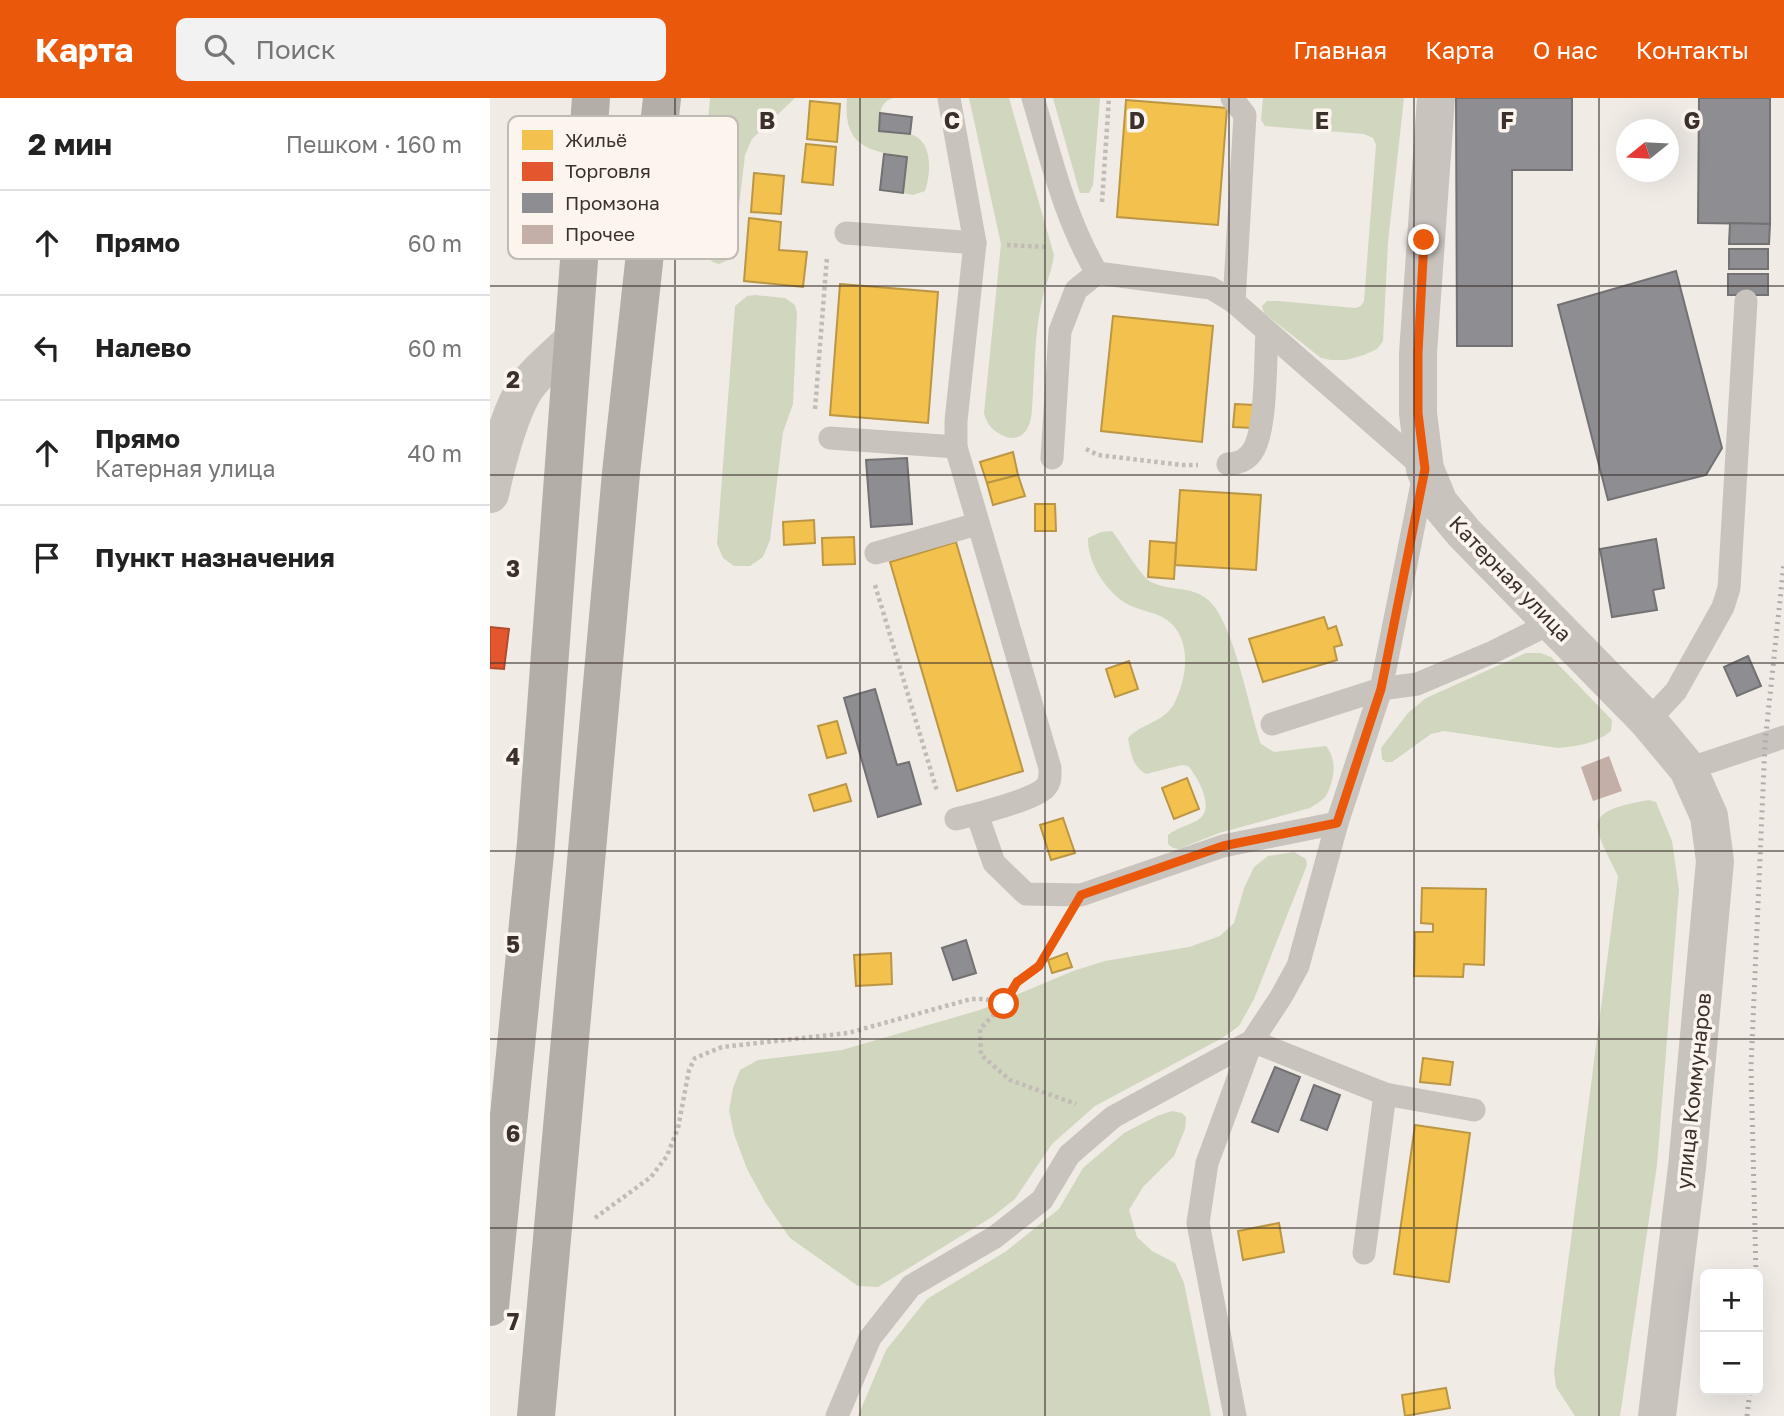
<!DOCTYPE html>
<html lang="ru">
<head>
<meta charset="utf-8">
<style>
	body { margin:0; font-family:"Golos Text",sans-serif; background:#f2f2f2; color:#222 }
	.controls { position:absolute; right:21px; bottom:21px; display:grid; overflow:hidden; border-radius:10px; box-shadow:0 7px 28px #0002 }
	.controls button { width:63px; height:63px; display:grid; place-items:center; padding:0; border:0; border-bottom:2px solid #e0e0e0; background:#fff; color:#222; font:35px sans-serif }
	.compass { position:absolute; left:1126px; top:21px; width:63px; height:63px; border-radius:50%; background:#fff; box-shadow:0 7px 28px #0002; rotate:252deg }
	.stop { position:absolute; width:21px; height:21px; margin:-16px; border:5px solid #ea580c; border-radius:50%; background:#fff }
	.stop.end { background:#ea580c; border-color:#fff; box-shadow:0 2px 7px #0008 }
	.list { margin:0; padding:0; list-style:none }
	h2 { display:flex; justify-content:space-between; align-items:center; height:91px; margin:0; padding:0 28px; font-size:30px }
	h2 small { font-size:23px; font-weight:400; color:#767676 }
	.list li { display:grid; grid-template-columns:46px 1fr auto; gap:21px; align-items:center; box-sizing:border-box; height:105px; padding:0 28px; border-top:2px solid #e0e0e0 }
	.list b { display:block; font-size:26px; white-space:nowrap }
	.list p { margin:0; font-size:23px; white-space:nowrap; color:#767676 }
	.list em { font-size:23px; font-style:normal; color:#767676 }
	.icon { flex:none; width:38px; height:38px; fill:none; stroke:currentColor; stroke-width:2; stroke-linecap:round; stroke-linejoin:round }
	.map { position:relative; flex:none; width:1294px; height:1318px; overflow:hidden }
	header { display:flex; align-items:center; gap:42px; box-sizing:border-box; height:98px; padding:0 35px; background:#ea580c; color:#fff }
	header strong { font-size:33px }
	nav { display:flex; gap:38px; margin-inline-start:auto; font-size:24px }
	.search { width:490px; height:63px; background:#f2f2f2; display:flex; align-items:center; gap:18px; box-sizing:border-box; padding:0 24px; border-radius:10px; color:#767676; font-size:26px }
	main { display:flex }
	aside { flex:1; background:#fff }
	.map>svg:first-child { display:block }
</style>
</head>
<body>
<header>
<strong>Карта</strong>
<div class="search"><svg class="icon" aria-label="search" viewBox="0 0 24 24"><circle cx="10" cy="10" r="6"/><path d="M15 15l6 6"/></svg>Поиск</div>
<nav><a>Главная</a><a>Карта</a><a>О нас</a><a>Контакты</a></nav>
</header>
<main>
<aside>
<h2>2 мин<small>Пешком · 160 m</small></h2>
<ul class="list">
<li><svg class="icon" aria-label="ahead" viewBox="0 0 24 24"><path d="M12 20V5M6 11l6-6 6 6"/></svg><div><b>Прямо</b></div><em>60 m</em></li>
<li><svg class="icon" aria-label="left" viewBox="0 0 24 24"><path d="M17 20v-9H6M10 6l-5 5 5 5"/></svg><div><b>Налево</b></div><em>60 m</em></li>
<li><svg class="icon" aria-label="ahead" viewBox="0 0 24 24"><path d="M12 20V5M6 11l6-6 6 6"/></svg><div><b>Прямо</b><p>Катерная улица</p></div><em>40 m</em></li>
<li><svg class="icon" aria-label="arrive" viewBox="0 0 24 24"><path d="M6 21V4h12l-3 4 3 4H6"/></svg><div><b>Пункт назначения</b></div></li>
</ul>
</aside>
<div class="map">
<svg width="1294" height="1318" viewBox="0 0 1294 1318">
	<rect width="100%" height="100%" fill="#f0ebe5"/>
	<g fill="#d1d6bf">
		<path d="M220 0H305L262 41 255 57 244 151 238 162 229 166C215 162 211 154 208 140Z"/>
		<path d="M357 0H403C388 5 390 18 389 32 399 33 413 32 423 37 443 45 441 76 435 93L423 97 413 95 417 59C376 53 353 47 357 0Z"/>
		<path d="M479 0H519L564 157C562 171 557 184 553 198 545 230 545 263 543 295 542 306 543 321 537 331 532 340 523 342 514 338 502 333 497 326 494 315L511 146Z"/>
		<path d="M563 0H610L603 87 599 95H590L588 89Z"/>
		<path d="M773 0H914L898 144 893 243 887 251 874 257 856 262H841L831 260 774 215 772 208 777 203H789L865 210 871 208 874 203 886 47 883 40 874 36 775 28 771 22Z"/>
		<path d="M265 197 295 200 305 207 307 215 303 306 293 334 280 442 273 459 260 468H244L233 460 227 446 245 208 257 198Z"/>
		<path d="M622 433C631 444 651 479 661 484 678 493 702 488 717 501 744 522 759 612 771 646L784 654 836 648C847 661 845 680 837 696 834 702 826 706 820 710L729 735 689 751 683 750 678 746V737C688 729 698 728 708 722 726 711 708 679 698 668L692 667 656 676C642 668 641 655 638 640 652 625 673 625 684 606 697 581 703 541 677 522 666 514 650 513 637 506 616 494 597 464 598 440L611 434Z"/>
		<path d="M1036 555H1050L1061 559 1122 622 1121 633C1105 646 1088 648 1068 650L954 633 941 636 902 664H896L892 661 891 650 918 615 936 600Z"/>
		<path d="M1159 702 1166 704 1182 743 1189 792 1167 1067 1130 1318H1085L1066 1289 1064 1273 1128 778C1103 726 1089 714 1159 702Z"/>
		<path d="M804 754 816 761 817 767 764 901 749 928 734 939 605 1008 562 1046 525 1101 502 1119 388 1189 368 1188 300 1140 275 1104 257 1071 244 1036 239 1012 243 990 250 972 268 962 352 952 490 912 583 873 615 863 699 849 730 838 744 825 754 790 764 769 778 758Z"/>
		<path d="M682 1013 692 1015 696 1019 695 1031 684 1058 653 1089 639 1112 647 1139 662 1153 685 1165 694 1185 721 1318H368L396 1252 437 1201 515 1154 569 1111 593 1070 634 1035 667 1018Z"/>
	</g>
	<g fill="#f2c14e" stroke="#bb9644" stroke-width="2">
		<path d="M636 2 737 10 728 127 627 119Z"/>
		<path d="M320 3 350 6 347 44 317 41Z"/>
		<path d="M316 46 346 49 343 87 312 84Z"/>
		<path d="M264 75 294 78 291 116 261 114Z"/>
		<path d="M259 120 291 124 289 152 317 154 313 189 254 183Z"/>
		<path d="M350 186 448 194 438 325 340 317Z"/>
		<path d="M623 218 723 228 712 344 611 333Z"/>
		<path d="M745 306 764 307 762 330 743 329Z"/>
		<path d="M523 354 528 377 497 385 490 364Z"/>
		<path d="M528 377 535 398 503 407 497 385Z"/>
		<path d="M690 392 771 397 766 472 685 467Z"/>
		<path d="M545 406H565L566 433H545Z"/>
		<path d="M324 422 325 445 294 447 293 424Z"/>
		<path d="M364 439 365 466 333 467 332 440Z"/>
		<path d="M660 443 686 445 684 481 658 479Z"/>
		<path d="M466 444 533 673 467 693 400 464Z"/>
		<path d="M834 519 838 531 846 528 852 547 844 549 847 562 773 584 759 541Z"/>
		<path d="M639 563 648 591 625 599 616 571Z"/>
		<path d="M347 623 356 655 337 660 328 628Z"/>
		<path d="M697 680 709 711 684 721 672 690Z"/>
		<path d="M356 686 361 703 324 713 319 697Z"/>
		<path d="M573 720 585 755 561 762 550 727Z"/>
		<path d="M932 790 996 791 994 867 974 866 973 879 924 878 925 834H943V826L931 825Z"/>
		<path d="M401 855 402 886 366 888 364 857Z"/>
		<path d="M577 855 582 869 562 875 558 862Z"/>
		<path d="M933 960 963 964 960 987 930 984Z"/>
		<path d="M925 1027 980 1035 959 1184 904 1176Z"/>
		<path d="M789 1125 794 1154 753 1162 748 1133Z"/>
		<path d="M956 1290 960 1310 915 1318 912 1297Z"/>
	</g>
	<path fill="#e4572e" stroke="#b14b2d" stroke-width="2" d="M0 529 19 531 14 571 0 570Z"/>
	<g fill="#8d8d92" stroke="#747173" stroke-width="2">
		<path d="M966 0H1082V72H1022V248H967Z"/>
		<path d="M1209 0H1280V126L1208 125Z"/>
		<path d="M390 15 422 19 420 36 389 33Z"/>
		<path d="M394 56 417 59 413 95 390 92Z"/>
		<path d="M1240 125 1280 126 1279 146H1239Z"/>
		<rect x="1239" y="151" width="39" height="20"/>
		<path d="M1186 173 1232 350 1216 377 1118 402 1068 207Z"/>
		<rect x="1238" y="176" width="40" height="21"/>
		<path d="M417 360 422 426 381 429 376 362Z"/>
		<path d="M1166 441 1174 490 1163 492 1167 512 1122 519 1110 451Z"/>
		<path d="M1258 558 1271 588 1247 598 1234 569Z"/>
		<path d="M385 591 407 667 419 664 431 706 388 719 354 600Z"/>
		<path d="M476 842 486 875 463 882 452 850Z"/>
		<path d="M785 969 810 979 788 1034 762 1024Z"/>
		<path d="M824 987 850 997 837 1032 811 1022Z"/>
	</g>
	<path fill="#c3afa7" d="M1119 658 1132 693 1103 703 1091 669Z"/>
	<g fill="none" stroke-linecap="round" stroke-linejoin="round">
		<g stroke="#c2bbb6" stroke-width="4.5" stroke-dasharray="3.5 3.5" stroke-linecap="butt">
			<path d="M612 104 619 0"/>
			<path d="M517 147 557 149"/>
			<path d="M325 311 337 159"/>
			<path d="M596 351 608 357 692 367H708"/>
			<path d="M385 487 447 693"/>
			<path d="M572 829 549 868 527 884 514 906 490 931 491 957 520 982 586 1006"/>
			<path d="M105 1120 161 1079 177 1058 188 1030 199 972 205 960 232 949 358 935 481 901H495L514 906"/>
		</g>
		<g stroke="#c9c3be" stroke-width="23">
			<path d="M459 0 485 145 466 323V349L560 670C560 677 561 684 555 690 543 702 484 717 466 721"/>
			<path d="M742 0 755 17 744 204"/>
			<path d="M356 135 485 145"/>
			<path d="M340 340 466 349"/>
			<path d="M562 360 570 233 586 192 607 175"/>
			<path d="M738 366C748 365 756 363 762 354 777 334 775 261 777 234"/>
			<path d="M386 455 487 426"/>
			<path d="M1158 623 1186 593 1233 509 1239 490 1256 203"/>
			<path d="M782 626 891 591 927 586 1003 554 1061 525"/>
			<path d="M1198 671 1294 639"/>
			<path d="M487 716 504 765 536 796 591 797 733 748 847 725"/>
			<path d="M895 996 984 1012"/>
			<path d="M347 1318 380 1240 421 1188 505 1139 552 1102 579 1057 623 1019 762 943 791 899 808 868 847 725 891 591 935 371 744 204 721 190 607 175C575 121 561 60 543 0"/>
			<path d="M745 1318 708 1125 717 1065 762 943 895 996 874 1155"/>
		</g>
		<g stroke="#c9c3be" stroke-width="38">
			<path d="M946 0 928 255V315L935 371 949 405 974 435 1158 623 1198 671 1219 718 1225 763 1197 1069 1167 1318"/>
			<path d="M0 396C6 368 21 306 40 284 52 269 69 256 83 242"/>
		</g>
		<g stroke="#b4aea8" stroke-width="38">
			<path d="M0 1209 46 745 101 0"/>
			<path d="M46 1318 131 375 172 0"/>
		</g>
		<g stroke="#b1aca8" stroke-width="5" stroke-dasharray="2 5" stroke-linecap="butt">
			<path d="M1266 1176 1261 969 1275 645 1294 464"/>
			<path d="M1257 1318 1260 1292"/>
		</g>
	</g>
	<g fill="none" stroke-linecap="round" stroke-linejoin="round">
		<path stroke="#ea580c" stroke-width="9" d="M514 906 527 884 549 868 591 797 733 748 847 725 891 591 935 371 928 315V255L934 142"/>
	</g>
	<path fill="none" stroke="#3b302b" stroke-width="2" stroke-opacity="0.55" d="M185 0V1318M370 0V1318M555 0V1318M739 0V1318M924 0V1318M1109 0V1318M0 188H1294M0 377H1294M0 565H1294M0 753H1294M0 941H1294M0 1130H1294"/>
	<g text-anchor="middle" stroke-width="7" stroke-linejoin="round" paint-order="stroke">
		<g font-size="21" fill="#3b302b" stroke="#fbf5ee">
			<text transform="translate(1020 481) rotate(46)" y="7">Катерная улица</text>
			<text transform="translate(1204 993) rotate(-84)" y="7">улица Коммунаров</text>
		</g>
	</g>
	<rect x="18" y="18" width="230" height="143" rx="10" fill="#fbf5ee" stroke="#c1bab4" stroke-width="2"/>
	<rect x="32" y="32" width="31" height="20" fill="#f2c14e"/>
	<rect x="32" y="64" width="31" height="19" fill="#e4572e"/>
	<rect x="32" y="95" width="31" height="20" fill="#8d8d92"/>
	<rect x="32" y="127" width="31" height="19" fill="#c3afa7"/>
	<g font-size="19" fill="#3b302b">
		<text x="75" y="49">Жильё</text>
		<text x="75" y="80">Торговля</text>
		<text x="75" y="112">Промзона</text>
		<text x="75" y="143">Прочее</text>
	</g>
	<g font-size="23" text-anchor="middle" font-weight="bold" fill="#3b302b" stroke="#fbf5ee" stroke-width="7" stroke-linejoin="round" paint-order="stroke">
		<text x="277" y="31">B</text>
		<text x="462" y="31">C</text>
		<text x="647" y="31">D</text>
		<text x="832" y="31">E</text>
		<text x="1017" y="31">F</text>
		<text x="1202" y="31">G</text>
		<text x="23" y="290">2</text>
		<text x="23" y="479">3</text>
		<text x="23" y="667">4</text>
		<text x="23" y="855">5</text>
		<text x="23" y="1044">6</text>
		<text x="23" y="1232">7</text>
	</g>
</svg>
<div class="controls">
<button>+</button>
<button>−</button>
</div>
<svg class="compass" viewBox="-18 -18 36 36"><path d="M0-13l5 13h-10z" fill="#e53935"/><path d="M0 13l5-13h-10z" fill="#767676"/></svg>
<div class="stop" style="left:514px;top:906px"></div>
<div class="stop end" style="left:934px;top:142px"></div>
</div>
</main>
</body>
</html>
